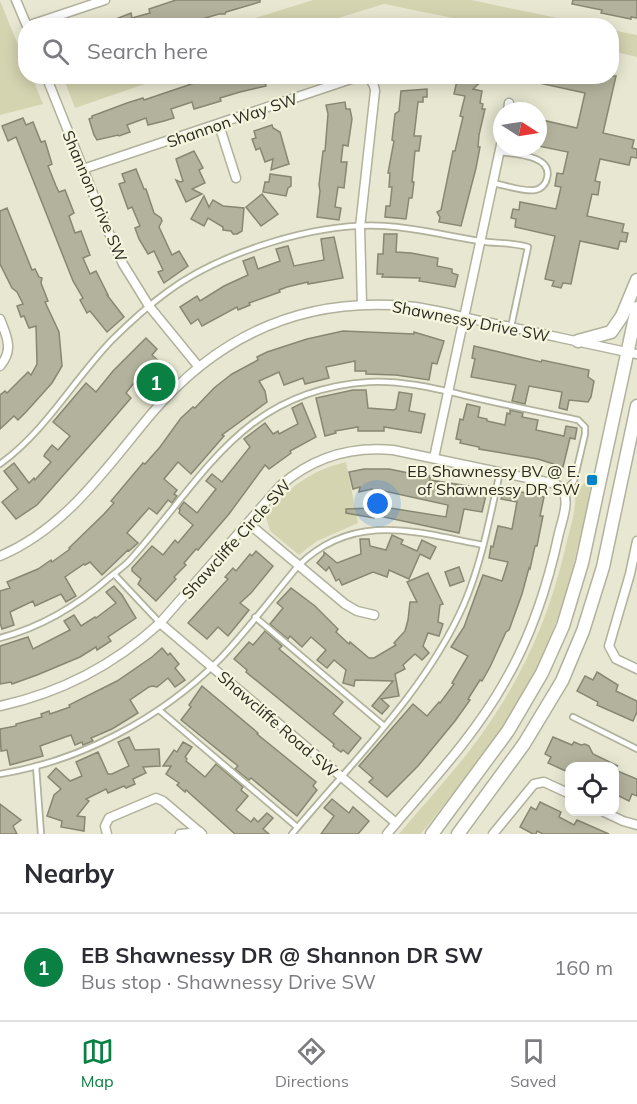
<!DOCTYPE html>
<html lang="en">
<head>
<meta charset="utf-8">
<style>
	body { margin:0; font-family:Mulish,sans-serif; background:#f7f7f7; color:#2b2b33 }
	.controls { position:absolute; right:18px; bottom:18px; display:grid; overflow:hidden; border-radius:12px; box-shadow:0 3px 15px #0003 }
	.controls button { width:54px; height:54px; display:grid; place-items:center; padding:0; border:0; border-bottom:2px solid #e1e1e2; background:#fff; color:#2b2b33; font:30px sans-serif }
	.compass { position:absolute; left:493px; top:102px; width:54px; height:54px; border-radius:50%; background:#fff; box-shadow:0 3px 15px #0003; rotate:102deg }
	.you { position:absolute; left:378px; top:504px; width:21px; height:21px; margin:-15px; border:4px solid #fff; border-radius:50%; background:#1a73e8; box-shadow:0 0 0 9px #1a73e833 }
	.badge { display:grid; place-items:center; width:39px; height:39px; border-radius:50%; background:#0b8043; color:#fff; font-size:20px; font-weight:700 }
	.pin { position:absolute; translate:-50% -50%; border:3px solid #fff; box-shadow:0 2px 6px #0006 }
	.list { margin:0; padding:0; list-style:none }
	h2 { display:flex; justify-content:space-between; align-items:center; height:78px; margin:0; padding:0 24px; font-size:26px }
	h2 small { font-size:20px; font-weight:400; color:#7c7c81 }
	.list li { display:grid; grid-template-columns:39px 1fr auto; gap:18px; align-items:center; box-sizing:border-box; height:108px; padding:0 24px; border-top:2px solid #e1e1e2 }
	.list b { display:block; font-size:22px; white-space:nowrap }
	.list p { margin:0; font-size:20px; white-space:nowrap; color:#7c7c81 }
	.list em { font-size:20px; font-style:normal; color:#7c7c81 }
	.icon { flex:none; width:33px; height:33px; fill:none; stroke:currentColor; stroke-width:2; stroke-linecap:round; stroke-linejoin:round }
	.map { position:relative; flex:none; width:637px; height:834px; overflow:hidden }
	.search { position:absolute; background:#fff; box-shadow:0 3px 15px #0003; left:18px; right:18px; top:18px; height:66px; display:flex; align-items:center; gap:15px; box-sizing:border-box; padding:0 21px; border-radius:24px; color:#7c7c81; font-size:22px }
	.sheet { height:186px; background:#fff }
	nav { display:flex; justify-content:space-around; align-items:center; box-sizing:border-box; height:84px; border-top:2px solid #e1e1e2; background:#fff; font-size:16px; color:#7c7c81 }
	nav a { display:grid; justify-items:center; gap:3px }
	nav .on { color:#0b8043 }
	.map>svg:first-child { display:block }
</style>
</head>
<body>
<div class="map">
<svg width="637" height="834" viewBox="0 0 637 834">
	<rect width="100%" height="100%" fill="#e8e8d2"/>
	<g fill="#d4d4b1">
		<path d="M313 0H471L591 25H487L384 4 315 25H233Z"/>
		<path d="M0 1 25 62 26 76 32 77 43 104 0 115Z"/>
		<path d="M612 30 637 35V57L612 51Z"/>
		<path d="M63 77H165L75 108Z"/>
		<path d="M346 462 358 523 317 541 299 555 270 531 266 517C286 488 312 470 346 462Z"/>
		<path d="M585 483 591 484C579 547 565 610 537 668 508 728 462 781 421 834H399C428 799 460 766 486 728 524 674 550 614 565 549 569 531 577 510 575 491Z"/>
	</g>
	<g fill="#b3b39d" stroke="#878772" stroke-width="1.5" fill-rule="evenodd">
		<path d="M176 0H260V2L226 12 225 14H219L178 26H103V24L131 13 132 18 150 13 149 9Z"/>
		<path d="M573 0H637V18L631 17V19L601 13 602 10 572 4Z"/>
		<path d="M215 76H263L266 86 240 92 220 98 221 101 194 109 192 102 171 109 174 118 164 121 148 125 146 118 127 125 130 132 119 136 118 135 97 140 94 135 89 119 92 118V116L127 103 143 98 144 100Z"/>
		<path d="M458 76H487L473 89 482 91 480 103 483 104 482 109H485L479 135 478 147H480L476 168 461 226 439 222 440 217 437 212 441 210 453 151H455L463 117 460 116 465 96 454 94Z"/>
		<path d="M525 76H616L603 133 634 140 632 148 637 149V158L631 157 629 165 600 159 595 181 600 182 598 195 592 194 587 216 624 224 622 232 628 233 626 242 620 241 618 249 580 241 571 284 563 283 561 288 552 286 554 281 545 279 555 236 515 227 516 219 511 218 513 209 519 210 520 202 556 209 561 187 555 186 557 173 563 174 568 152 538 146V119L577 128 585 93 525 80Z"/>
		<path d="M427 89V97H423V102H418L414 136H421L419 151H415L412 182H414L412 198H409L406 219 385 217 386 206H390L392 187H389L390 173H388L394 141 392 140 395 114 399 111 401 91Z"/>
		<path d="M345 102 346 109H350L352 119 348 146 343 145 341 162H347L344 188 338 187 335 207 341 208 339 220 317 217 320 191 319 185 323 151H325L328 114 326 105Z"/>
		<path d="M23 118 26 125 33 122 41 142 45 141 52 164 48 166 56 186 59 192 65 190 74 213 69 216 75 233 81 231 90 255 83 258 90 274 96 271 108 295H107L124 317 107 332 90 311 87 313 80 300 83 298 73 281 16 137 8 141 2 126Z"/>
		<path d="M272 125 273 128 280 132 289 164 271 170 273 159 265 162 260 148 256 150 252 139 256 138 254 131Z"/>
		<path d="M194 151 203 168 199 170 205 183 192 189 202 194 186 202 176 180 180 182 183 181 176 159Z"/>
		<path d="M136 169 144 189H146L154 213 161 218 162 221 159 227 172 255 179 251 188 266 164 283 158 272 163 270 154 251 148 254 139 239 135 228 140 226 132 207 128 209 119 184 125 182 122 174Z"/>
		<path d="M270 174 291 177V186L288 188 286 196 263 192 265 182H269Z"/>
		<path d="M262 194 278 214 261 226 246 207Z"/>
		<path d="M204 196 209 207 213 200 223 206 244 208 242 231 237 234H233L231 231 223 230V227L208 218 204 226 191 219Z"/>
		<path d="M7 208 32 270 35 269 39 277 42 278 41 283 48 301 45 302 59 332 62 366 52 383 26 412 18 420 14 416 0 429V395L5 391 7 393 28 372 31 375 37 364 36 326 29 328 24 316 21 317 17 306 23 304 17 292 12 288 0 264V211Z"/>
		<path d="M384 234H397L396 252 411 253 438 258 437 266 452 269V273L458 275 455 287 419 281 420 278 382 277 383 274H377L378 254H383Z"/>
		<path d="M334 237 343 278 308 284V282L287 287 279 290 280 292 249 303 250 305 238 310 237 307 202 326 198 319 191 324 180 307 197 296 200 301 224 286 248 275 243 261 254 257 258 269 280 261 276 249 288 246 294 266 324 260 321 239Z"/>
		<path d="M343 331 414 334V332L444 341 437 364 432 363 429 380 396 375 366 374V371H355V361L326 367 329 378 305 384 303 378 284 385 279 372 259 381 265 391 267 402 222 435 224 436 191 474 178 462 164 479 177 490 174 494 177 496 172 503 168 500 157 514 149 508 127 533 138 543 129 551 128 550 102 575 90 562 85 565 84 564 65 577 76 596 66 602 61 594 35 606 33 601 10 612 14 625 2 629 0 623V591L10 588 7 582 38 569 51 560 52 562 70 549 69 548 104 514 114 503 111 501 143 463 145 464 160 447 181 418 193 407 195 408 214 388 232 374 258 360 257 357 267 352 307 339Z"/>
		<path d="M146 338 157 349 152 355 161 363 142 384 137 379 126 393 131 398 100 434 37 505 16 519 2 502 18 489 4 471 14 463 29 483 34 478 35 480 51 462 44 456 45 454 52 445 58 450 70 436 53 422 86 383 96 392 113 371Z"/>
		<path d="M474 346 541 362 542 360 589 370 588 377 594 381 591 397 588 402 569 400 567 410 559 408 562 392 529 386 525 404 512 401 516 385 471 377 475 359 472 358Z"/>
		<path d="M353 390H366L368 408 393 410 396 409 399 392 412 394 409 411 425 414 421 433 384 427V431H358V427L335 431 336 433 325 436 316 398Z"/>
		<path d="M302 403 316 437 290 451 291 453 269 469 265 465 229 514 198 550 196 549 184 563 186 565 174 577 176 579 156 601 138 584 141 579 132 571V568L152 546 163 555 175 540 178 543 193 525 179 513 180 510 179 509 184 502 197 513 216 489 206 481 212 474 222 482 250 447 244 439 265 423 273 434 278 431 279 434 298 424 292 408Z"/>
		<path d="M467 404 480 407 478 417 487 419V421L505 425 507 413 510 414V410L523 413 522 417 538 420 536 430 564 436 566 426 577 428 575 439 570 438 563 467 538 459 479 449V447L460 443 461 440 456 439 460 419 463 420Z"/>
		<path d="M364 469H389L414 474V472L430 476V480L481 488V489L487 491 482 512 464 509 459 533 375 515 374 518 346 513V509L372 508V489L359 492 360 487 353 489 349 472ZM384 491 448 505 446 517 384 507Z"/>
		<path d="M504 488 544 497 540 516H543L537 546H535L530 569 529 568 522 594 509 630 506 632 490 667 482 681 480 680 468 699 470 700 455 721 418 766 387 797 369 782 373 778 359 766 413 704 427 716 439 702 440 703 454 684 452 683 468 656 451 647 464 627 483 575 502 581 508 562 489 558 491 546 493 547 498 526 512 529 517 502 501 499Z"/>
		<path d="M392 535 403 540 401 544 417 551 422 540 436 547 430 559 420 554 409 579 389 570 387 577 373 572 342 585 339 579 336 581 329 567 326 571 317 563 324 555V552L337 563 361 554 360 539H369L370 546 386 550Z"/>
		<path d="M256 551 273 566 251 593 240 603 249 610 228 636 218 627 207 639 188 623 228 579 225 577 233 568 236 571 250 554 252 556Z"/>
		<path d="M459 567 464 581 450 586 445 572Z"/>
		<path d="M428 573 443 604 440 605 438 622 443 624 439 636 428 633 423 646 429 653 422 660 415 654 403 665 405 669 395 674 399 696 381 699 389 706 382 714 372 706 393 681 355 680 354 686 343 683 346 670 334 660 327 668 317 660 326 650 311 637 302 647 290 636 288 639 270 624 283 608 277 603 291 588 315 606 338 629 336 632 349 644 350 642 369 658H374L396 645 394 643 405 631 408 620 410 602H417L407 582Z"/>
		<path d="M114 586 122 595 136 618 108 637 111 641 97 650 96 647 80 657 37 675 12 684 11 682 0 684V646L28 637 33 649 70 630 64 621 74 615 81 626 95 617 96 618 116 603 106 592Z"/>
		<path d="M265 631 282 646 279 649 343 702 333 714 361 738 348 754 343 750 341 752 333 746 334 744 246 672 247 670 234 659 249 642 253 645Z"/>
		<path d="M162 648 168 655 170 653 179 664 175 668 185 680 175 687 168 678 157 687 152 686 149 687 130 700 138 713 112 729 91 738 93 741 83 745 82 742 75 745 71 735 40 746 43 756 10 765 7 750 1 751 0 729 16 726V724L42 717 41 714 49 711 50 714 70 707 69 705 117 681 152 657Z"/>
		<path d="M597 672 618 685 616 691 637 701V712L633 721 597 705 598 702 577 691 585 676 593 680Z"/>
		<path d="M202 686 258 733 257 734 316 782 313 786 317 790 297 816 251 778 249 780 235 769 238 766 181 720 191 707 189 705Z"/>
		<path d="M129 737 135 750 159 749 160 766 143 767 146 773 133 779 135 784 126 788 124 786 108 793 106 789 86 799 89 801 77 816 85 817 84 831 61 827 62 821 47 816 54 795 61 789 48 777 56 768 70 781 82 776 76 762 98 752 108 774H112L129 766 118 742Z"/>
		<path d="M553 737 572 745 574 742 581 745 585 744 589 746 593 754 618 766H570V773L548 763 551 757 545 754Z"/>
		<path d="M183 742 192 747 185 757 187 759 186 761 205 777 216 764 243 787 241 790 248 796 236 810 251 822 254 818 258 822 267 813 273 818 263 829 269 834H235L186 790 185 792 177 785 179 783 166 774 171 766H163L174 750 177 752Z"/>
		<path d="M615 770 637 779V796L632 794 629 801 615 794Z"/>
		<path d="M332 799 349 813 353 807 369 821 358 834H321L334 816 324 808Z"/>
		<path d="M540 802 561 812 559 817 574 825 577 820 609 834H543L537 831 536 834H533L520 827 531 807 536 810Z"/>
		<path d="M0 804 21 820 13 826 17 834H0Z"/>
	</g>
	<g fill="none" stroke-linecap="round" stroke-linejoin="round">
		<defs>
			<g id="lane">
				<path d="M493 183C504 185 524 192 535 190 541 189 546 184 547 178 553 155 514 154 500 152"/>
				<path d="M0 464C46 431 74 379 112 340 129 323 148 306 167 292 221 252 317 222 385 226 417 228 448 236 479 241 497 244 511 242 528 247L511 327"/>
				<path d="M114 574 160 623"/>
				<path d="M255 617 384 726"/>
				<path d="M0 638C42 627 77 606 110 577 117 571 125 566 131 559 205 476 243 390 369 382 399 380 433 388 463 395 501 404 540 412 578 420L585 427V434L574 481 564 491"/>
				<path d="M159 710 297 827"/>
				<path d="M573 717 637 749"/>
				<path d="M36 766 41 834"/>
				<path d="M0 774C81 761 161 718 219 660 247 631 272 597 298 566 354 511 416 532 483 545"/>
				<path d="M292 834C352 762 426 691 464 604 482 562 490 516 500 472"/>
			</g>
			<g id="street">
				<path d="M16 0 27 26"/>
				<path d="M27 26 105 0"/>
				<path d="M46 76 108 231 123 264 149 306 198 366"/>
				<path d="M508 111 509 103"/>
				<path d="M219 125 236 178"/>
				<path d="M83 169 357 77C367 75 374 81 375 91L360 227 362 304"/>
				<path d="M0 319C7 337 14 350 0 366"/>
				<path d="M434 458 502 140"/>
				<path d="M248 523 345 604 357 611 374 615"/>
				<path d="M637 541 630 574 609 646 616 659 637 669"/>
				<path d="M0 556C67 528 108 465 153 412 220 334 303 297 406 306 433 308 460 317 486 322 536 332 587 344 637 354"/>
				<path d="M160 623 396 823"/>
				<path d="M0 706C60 693 115 664 160 623L280 486C313 457 350 446 393 450L556 484C573 494 563 517 559 533 548 585 531 637 504 683 473 738 427 786 387 834"/>
				<path d="M604 812 623 821 637 825"/>
				<path d="M107 834 105 826 109 818 156 798 163 801 202 834"/>
				<path d="M180 834 200 832"/>
				<path d="M493 834 534 784 544 782 570 794"/>
			</g>
			<g id="secondary">
				<path d="M578 341 611 332 622 316 637 280"/>
				<path d="M432 834 508 731 542 673 563 626 582 563 637 308"/>
				<path d="M458 834 524 744 562 681 583 631 603 567 637 406"/>
			</g>
		</defs>
		<use href="#lane" stroke="#b1b19c" stroke-width="8"/>
		<use href="#street" stroke="#b1b19c" stroke-width="11"/>
		<use href="#secondary" stroke="#b1b19c" stroke-width="15"/>
		<use href="#lane" stroke="#fff" stroke-width="4.5"/>
		<use href="#street" stroke="#fff" stroke-width="8"/>
		<use href="#secondary" stroke="#fff" stroke-width="12"/>
	</g>
	<rect fill="#0282ca" stroke="#f6f6df" stroke-width="2" x="586" y="474" width="12" height="12" rx="3"/>
	<g text-anchor="middle" stroke-width="4.5" stroke-linejoin="round" paint-order="stroke">
		<g font-size="16" fill="#2a2a22" stroke="#f6f6df">
			<text transform="translate(232 120) rotate(-19)" y="6">Shannon Way SW</text>
			<text transform="translate(95 196) rotate(67)" y="6">Shannon Drive SW</text>
			<text transform="translate(471 321) rotate(11)" y="6">Shawnessy Drive SW</text>
			<text transform="translate(236 539) rotate(-48)" y="6">Shawcliffe Circle SW</text>
			<text transform="translate(278 724) rotate(41)" y="6">Shawcliffe Road SW</text>
		</g>
		<g font-size="16" fill="#2a2a22" stroke="#f6f6df" text-anchor="end">
			<text x="580" y="477">EB Shawnessy BV @ E.<tspan x="580" dy="18">of Shawnessy DR SW</tspan></text>
		</g>
	</g>
</svg>
<div class="controls">
<button><svg class="icon" aria-label="locate" viewBox="0 0 24 24"><circle cx="12" cy="12" r="6"/><path d="M12 2v4M12 18v4M2 12h4M18 12h4"/></svg></button>
</div>
<svg class="compass" viewBox="-18 -18 36 36"><path d="M0-13l5 13h-10z" fill="#e53935"/><path d="M0 13l5-13h-10z" fill="#7c7c81"/></svg>
<div class="you"></div>
<div class="pin badge" style="left:156px;top:382px">1</div>
<div class="search"><svg class="icon" aria-label="search" viewBox="0 0 24 24"><circle cx="10" cy="10" r="6"/><path d="M15 15l6 6"/></svg>Search here</div>
</div>
<section class="sheet">
<h2>Nearby<small></small></h2>
<ul class="list">
<li><span class="badge">1</span><div><b>EB Shawnessy DR @ Shannon DR SW</b><p>Bus stop · Shawnessy Drive SW</p></div><em>160 m</em></li>
</ul>
</section>
<nav>
<a class="on"><svg class="icon" aria-label="map" viewBox="0 0 24 24"><path d="M3 6l6-2 6 2 6-2v14l-6 2-6-2-6 2zM9 4v14M15 6v14"/></svg>Map</a>
<a><svg class="icon" aria-label="directions" viewBox="0 0 24 24"><path d="M12 3l9 9-9 9-9-9zM9 14v-3h6M13 9l2 2-2 2"/></svg>Directions</a>
<a><svg class="icon" aria-label="saved" viewBox="0 0 24 24"><path d="M7 4h10v16l-5-4-5 4z"/></svg>Saved</a>
</nav>
</body>
</html>
